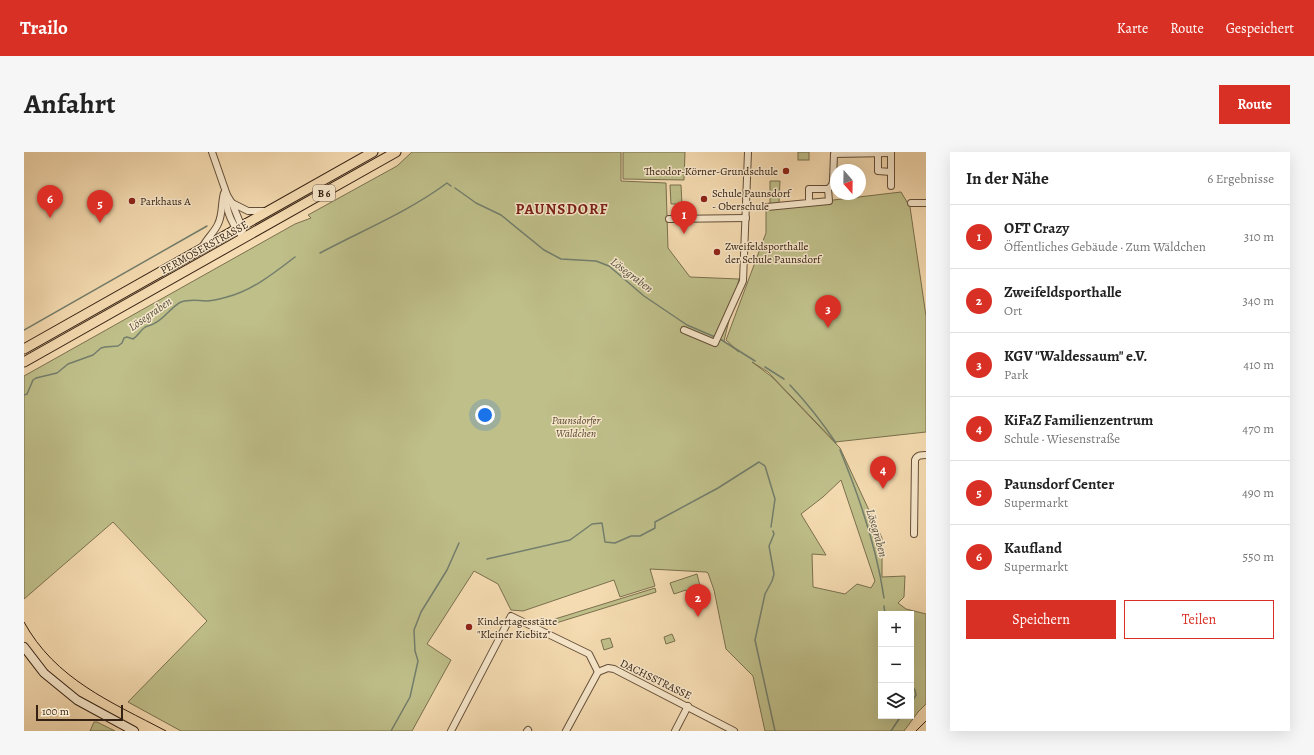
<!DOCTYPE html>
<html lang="de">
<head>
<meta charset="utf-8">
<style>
	body { margin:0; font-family:Alegreya,serif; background:#f6f6f6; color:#222 }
	.controls { position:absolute; right:12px; bottom:12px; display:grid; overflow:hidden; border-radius:0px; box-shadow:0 4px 16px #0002 }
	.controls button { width:36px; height:36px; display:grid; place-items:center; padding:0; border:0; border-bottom:1px solid #e0e0e0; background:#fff; color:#222; font:20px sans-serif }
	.compass { position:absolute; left:806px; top:12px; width:36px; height:36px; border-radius:50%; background:#fff; box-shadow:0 4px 16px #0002; rotate:160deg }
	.scale { position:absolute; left:12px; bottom:10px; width:87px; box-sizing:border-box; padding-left:4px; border:2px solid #352113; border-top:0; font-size:11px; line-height:14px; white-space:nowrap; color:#352113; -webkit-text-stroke:3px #f8e8cc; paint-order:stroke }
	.you { position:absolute; left:461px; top:263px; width:14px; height:14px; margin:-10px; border:3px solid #fff; border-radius:50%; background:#1a73e8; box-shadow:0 0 0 6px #1a73e833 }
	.badge { display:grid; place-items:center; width:26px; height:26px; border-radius:50%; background:#d93025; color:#fff; font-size:13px; font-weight:700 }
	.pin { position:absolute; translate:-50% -33px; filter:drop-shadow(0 1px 2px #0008) }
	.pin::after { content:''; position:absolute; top:21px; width:14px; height:12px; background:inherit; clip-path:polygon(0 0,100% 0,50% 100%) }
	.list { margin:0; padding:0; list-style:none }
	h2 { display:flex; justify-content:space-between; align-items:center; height:52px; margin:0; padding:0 16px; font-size:17px }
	h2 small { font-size:13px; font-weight:400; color:#767676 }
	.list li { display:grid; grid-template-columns:26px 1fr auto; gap:12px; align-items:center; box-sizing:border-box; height:64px; padding:0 16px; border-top:1px solid #e0e0e0 }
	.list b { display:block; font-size:15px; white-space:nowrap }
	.list p { margin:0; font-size:13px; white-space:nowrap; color:#767676 }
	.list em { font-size:13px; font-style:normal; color:#767676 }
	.actions { display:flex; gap:8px; padding:12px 16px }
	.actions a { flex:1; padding:9px 0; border:1px solid #d93025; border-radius:0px; text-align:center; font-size:14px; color:#d93025 }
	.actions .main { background:#d93025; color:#fff }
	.icon { flex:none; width:22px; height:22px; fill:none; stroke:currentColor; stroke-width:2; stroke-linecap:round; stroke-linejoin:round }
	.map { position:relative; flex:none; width:902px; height:579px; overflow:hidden; border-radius:0px }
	header { display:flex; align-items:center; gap:24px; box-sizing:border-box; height:56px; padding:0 20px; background:#d93025; color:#fff }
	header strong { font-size:19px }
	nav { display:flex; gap:22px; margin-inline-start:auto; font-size:14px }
	.intro { display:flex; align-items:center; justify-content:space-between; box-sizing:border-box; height:96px; padding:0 24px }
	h1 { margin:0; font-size:28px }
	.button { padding:10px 18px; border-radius:0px; background:#d93025; color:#fff; font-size:14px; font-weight:700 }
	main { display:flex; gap:24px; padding:0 24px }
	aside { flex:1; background:#fff; border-radius:0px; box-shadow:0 4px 16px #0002 }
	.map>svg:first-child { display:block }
</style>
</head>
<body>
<header>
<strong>Trailo</strong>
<nav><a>Karte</a><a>Route</a><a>Gespeichert</a></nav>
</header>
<div class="intro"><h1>Anfahrt</h1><a class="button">Route</a></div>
<main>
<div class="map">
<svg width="902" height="579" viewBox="0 0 902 579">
	<rect width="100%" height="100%" fill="#f5dbb1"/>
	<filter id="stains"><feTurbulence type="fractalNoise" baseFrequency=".005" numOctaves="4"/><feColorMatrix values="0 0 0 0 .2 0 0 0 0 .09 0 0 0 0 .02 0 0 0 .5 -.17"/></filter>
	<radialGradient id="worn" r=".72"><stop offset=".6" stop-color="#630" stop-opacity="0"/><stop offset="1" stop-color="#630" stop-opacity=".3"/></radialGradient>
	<g fill="#bfbf8a" stroke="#7a704e" fill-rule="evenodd">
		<path d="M388 0H597V29L642 31 644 96 666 125 715 127 700 189 715 200 702 188 742 81V56L877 40 886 55 902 164V280L811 290 744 220 728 210 748 225 816 296 858 386V425L881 424 880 445 874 451 882 457 902 462V552L894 560 880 579H741L729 524 702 497 690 438 684 421 682 420 626 417 631 434 596 445 590 428 499 459 487 458 474 432 450 419 403 492 427 508 388 579H157L104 550 183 469 89 370 0 447V224L271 72 287 66 284 63 373 14ZM817 328 851 429 847 436 833 432 821 442 789 435 788 402 802 403 777 362 799 345ZM857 462H887V564H857Z"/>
		<path d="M599 0H661L660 28 599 27Z"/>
		<rect x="774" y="0" width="11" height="8"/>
		<path d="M746 29H756L755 51 746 52Z"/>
		<path d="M646 33H657L658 52H647Z"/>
		<path d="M673 422 676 434 668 436V439L663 440 662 438 650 442 646 431Z"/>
		<path d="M631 436 632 440 532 471 531 467Z"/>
		<path d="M648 482 651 489 642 492 640 485Z"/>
		<path d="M586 486 589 495 580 498 577 488Z"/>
		<path d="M70 570H73L91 579H66Z"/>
	</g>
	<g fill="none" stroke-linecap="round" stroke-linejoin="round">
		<g stroke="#737e6c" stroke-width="1.5">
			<path d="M431 36 452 51 477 63 520 98 537 107 572 109 585 114 620 144 663 173 691 185"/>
			<path d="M296 101C339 78 384 60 423 31L427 34"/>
			<path d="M0 178 183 74"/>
			<path d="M696 187 731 209"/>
			<path d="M741 215 760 227"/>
			<path d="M766 233C783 251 798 270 812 291"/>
			<path d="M0 243 3 242 9 228 12 226 33 221 44 212 69 203 77 196 81 195 94 194 98 191 100 186 103 185 109 187C114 184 116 179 120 176 123 173 127 174 131 171 141 166 147 155 157 150 165 147 174 148 182 149 188 149 196 147 203 145 229 138 250 121 271 105"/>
			<path d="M816 298C835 344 853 397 860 446"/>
			<path d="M749 379 750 382 745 394 750 422 748 429 741 442 731 488 751 579"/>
			<path d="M463 407 546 388 568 372 578 371 581 390 591 391 607 384H616L631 376V370L694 336 735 310 741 314 751 347 747 375"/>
			<path d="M860 454 861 462"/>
			<path d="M887 533 891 538 892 543 887 551"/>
			<path d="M367 579 386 545 394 509 391 499 390 478 397 460 423 418 435 391"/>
			<path d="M867 579 877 564"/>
		</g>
		<defs>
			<g id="street">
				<path d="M188 0 203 43C200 58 210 76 220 86"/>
				<path d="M854 2V19L867 20"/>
				<path d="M867 34V0"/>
				<path d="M804 37 808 33 809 29 810 2 867 1"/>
				<path d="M203 43 208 51 219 78"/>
				<path d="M208 51 224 59H242"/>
				<path d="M887 51H902"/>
				<path d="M743 55 805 49 804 37H785V51"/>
				<path d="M645 67 722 66"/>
				<path d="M178 96C182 87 190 81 194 72 199 62 197 51 200 41"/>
				<path d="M660 178 691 191 719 129 724 0"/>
				<path d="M890 382 891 308C893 303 897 303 902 303"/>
				<path d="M574 520 584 516 590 517 710 579"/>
				<path d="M427 579 487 464 565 502 574 520"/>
				<path d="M503 579 504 578"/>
				<path d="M542 579 574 520"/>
				<path d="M651 579 664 554"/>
			</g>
			<path id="secondary" d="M0 495 20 521 53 548 110 579"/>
			<g id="primary">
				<path d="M0 197 349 0"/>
				<path d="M0 210 372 0"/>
			</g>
		</defs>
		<use href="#street" stroke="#65503a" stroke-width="8"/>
		<use href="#secondary" stroke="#352113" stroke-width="10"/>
		<use href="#primary" stroke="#352113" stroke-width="11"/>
		<use href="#street" stroke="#f8e8cc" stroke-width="6"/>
		<use href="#secondary" stroke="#f8e8cc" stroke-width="8"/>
		<use href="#primary" stroke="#f5dbb1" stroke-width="9"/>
		<g stroke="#352113" stroke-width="1">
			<path d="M0 470C31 527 87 550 142 579"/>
			<path d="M892 579 902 569"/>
		</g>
	</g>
	<g fill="#8f2418" stroke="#f8e8cc" stroke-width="1.5">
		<circle cx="762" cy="19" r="4"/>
		<circle cx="680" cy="47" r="4"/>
		<circle cx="108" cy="49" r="4"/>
		<circle cx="693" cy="100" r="4"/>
		<circle cx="445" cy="475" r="4"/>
	</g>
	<g text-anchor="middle" stroke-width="3" stroke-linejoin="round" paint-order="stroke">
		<rect fill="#f8e8cc" stroke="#705d4a" stroke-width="1" x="289" y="33" width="22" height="16" rx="3"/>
		<g font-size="10" font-weight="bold" fill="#352113">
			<text x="300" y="45">B 6</text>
		</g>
		<g font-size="11" fill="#352113" stroke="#f8e8cc" text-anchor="start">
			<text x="754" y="23" text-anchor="end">Theodor-Körner-Grundschule</text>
			<text x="688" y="45">Schule Paunsdorf<tspan x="688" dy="13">- Oberschule</tspan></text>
			<text x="116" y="53">Parkhaus A</text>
			<text x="701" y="98">Zweifeldsporthalle<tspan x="701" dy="13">der Schule Paunsdorf</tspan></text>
			<text x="453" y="473">Kindertagesstätte<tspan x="453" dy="13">"Kleiner Kiebitz"</tspan></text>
		</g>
		<g font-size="11" fill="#352113" stroke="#f8e8cc">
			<text transform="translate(180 95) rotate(-29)" y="4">PERMOSERSTRASSE</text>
			<text transform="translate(632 527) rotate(26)" y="4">DACHSSTRASSE</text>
		</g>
		<g font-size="11" font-style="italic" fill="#584831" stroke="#f8e8cc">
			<text x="552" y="272">Paunsdorfer<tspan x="552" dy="13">Wäldchen</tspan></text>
		</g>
		<g font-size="12" font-style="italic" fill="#54503f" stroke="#f8e8cc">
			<text transform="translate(608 123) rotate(37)" y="4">Lösegraben</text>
			<text transform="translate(126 162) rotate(-35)" y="4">Lösegraben</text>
			<text transform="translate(853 381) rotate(74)" y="4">Lösegraben</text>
		</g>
		<g font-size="15" font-weight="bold" letter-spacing="1" fill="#7a1f14" stroke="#f8e8cc">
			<text x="538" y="62">PAUNSDORF</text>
		</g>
	</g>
	<rect width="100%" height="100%" filter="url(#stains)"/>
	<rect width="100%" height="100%" fill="url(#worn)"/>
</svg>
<div class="controls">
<button>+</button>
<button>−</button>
<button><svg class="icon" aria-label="layers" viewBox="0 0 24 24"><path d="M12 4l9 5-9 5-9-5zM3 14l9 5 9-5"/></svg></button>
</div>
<svg class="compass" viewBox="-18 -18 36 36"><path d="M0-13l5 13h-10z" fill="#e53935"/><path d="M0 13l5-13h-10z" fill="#767676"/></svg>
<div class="scale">100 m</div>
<div class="you"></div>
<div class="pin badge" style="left:660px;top:82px">1</div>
<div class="pin badge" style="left:674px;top:465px">2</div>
<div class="pin badge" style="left:804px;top:176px">3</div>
<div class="pin badge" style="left:859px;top:337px">4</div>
<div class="pin badge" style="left:76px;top:71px">5</div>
<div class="pin badge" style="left:26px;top:66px">6</div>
</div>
<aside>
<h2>In der Nähe<small>6 Ergebnisse</small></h2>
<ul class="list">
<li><span class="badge">1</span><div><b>OFT Crazy</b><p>Öffentliches Gebäude · Zum Wäldchen</p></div><em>310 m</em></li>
<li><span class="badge">2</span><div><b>Zweifeldsporthalle</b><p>Ort</p></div><em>340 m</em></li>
<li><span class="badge">3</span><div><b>KGV &quot;Waldessaum&quot; e.V.</b><p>Park</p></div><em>410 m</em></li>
<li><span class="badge">4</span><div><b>KiFaZ Familienzentrum</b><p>Schule · Wiesenstraße</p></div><em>470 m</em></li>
<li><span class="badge">5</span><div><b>Paunsdorf Center</b><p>Supermarkt</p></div><em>490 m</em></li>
<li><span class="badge">6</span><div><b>Kaufland</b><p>Supermarkt</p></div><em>550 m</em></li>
</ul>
<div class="actions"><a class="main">Speichern</a><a>Teilen</a></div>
</aside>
</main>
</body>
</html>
